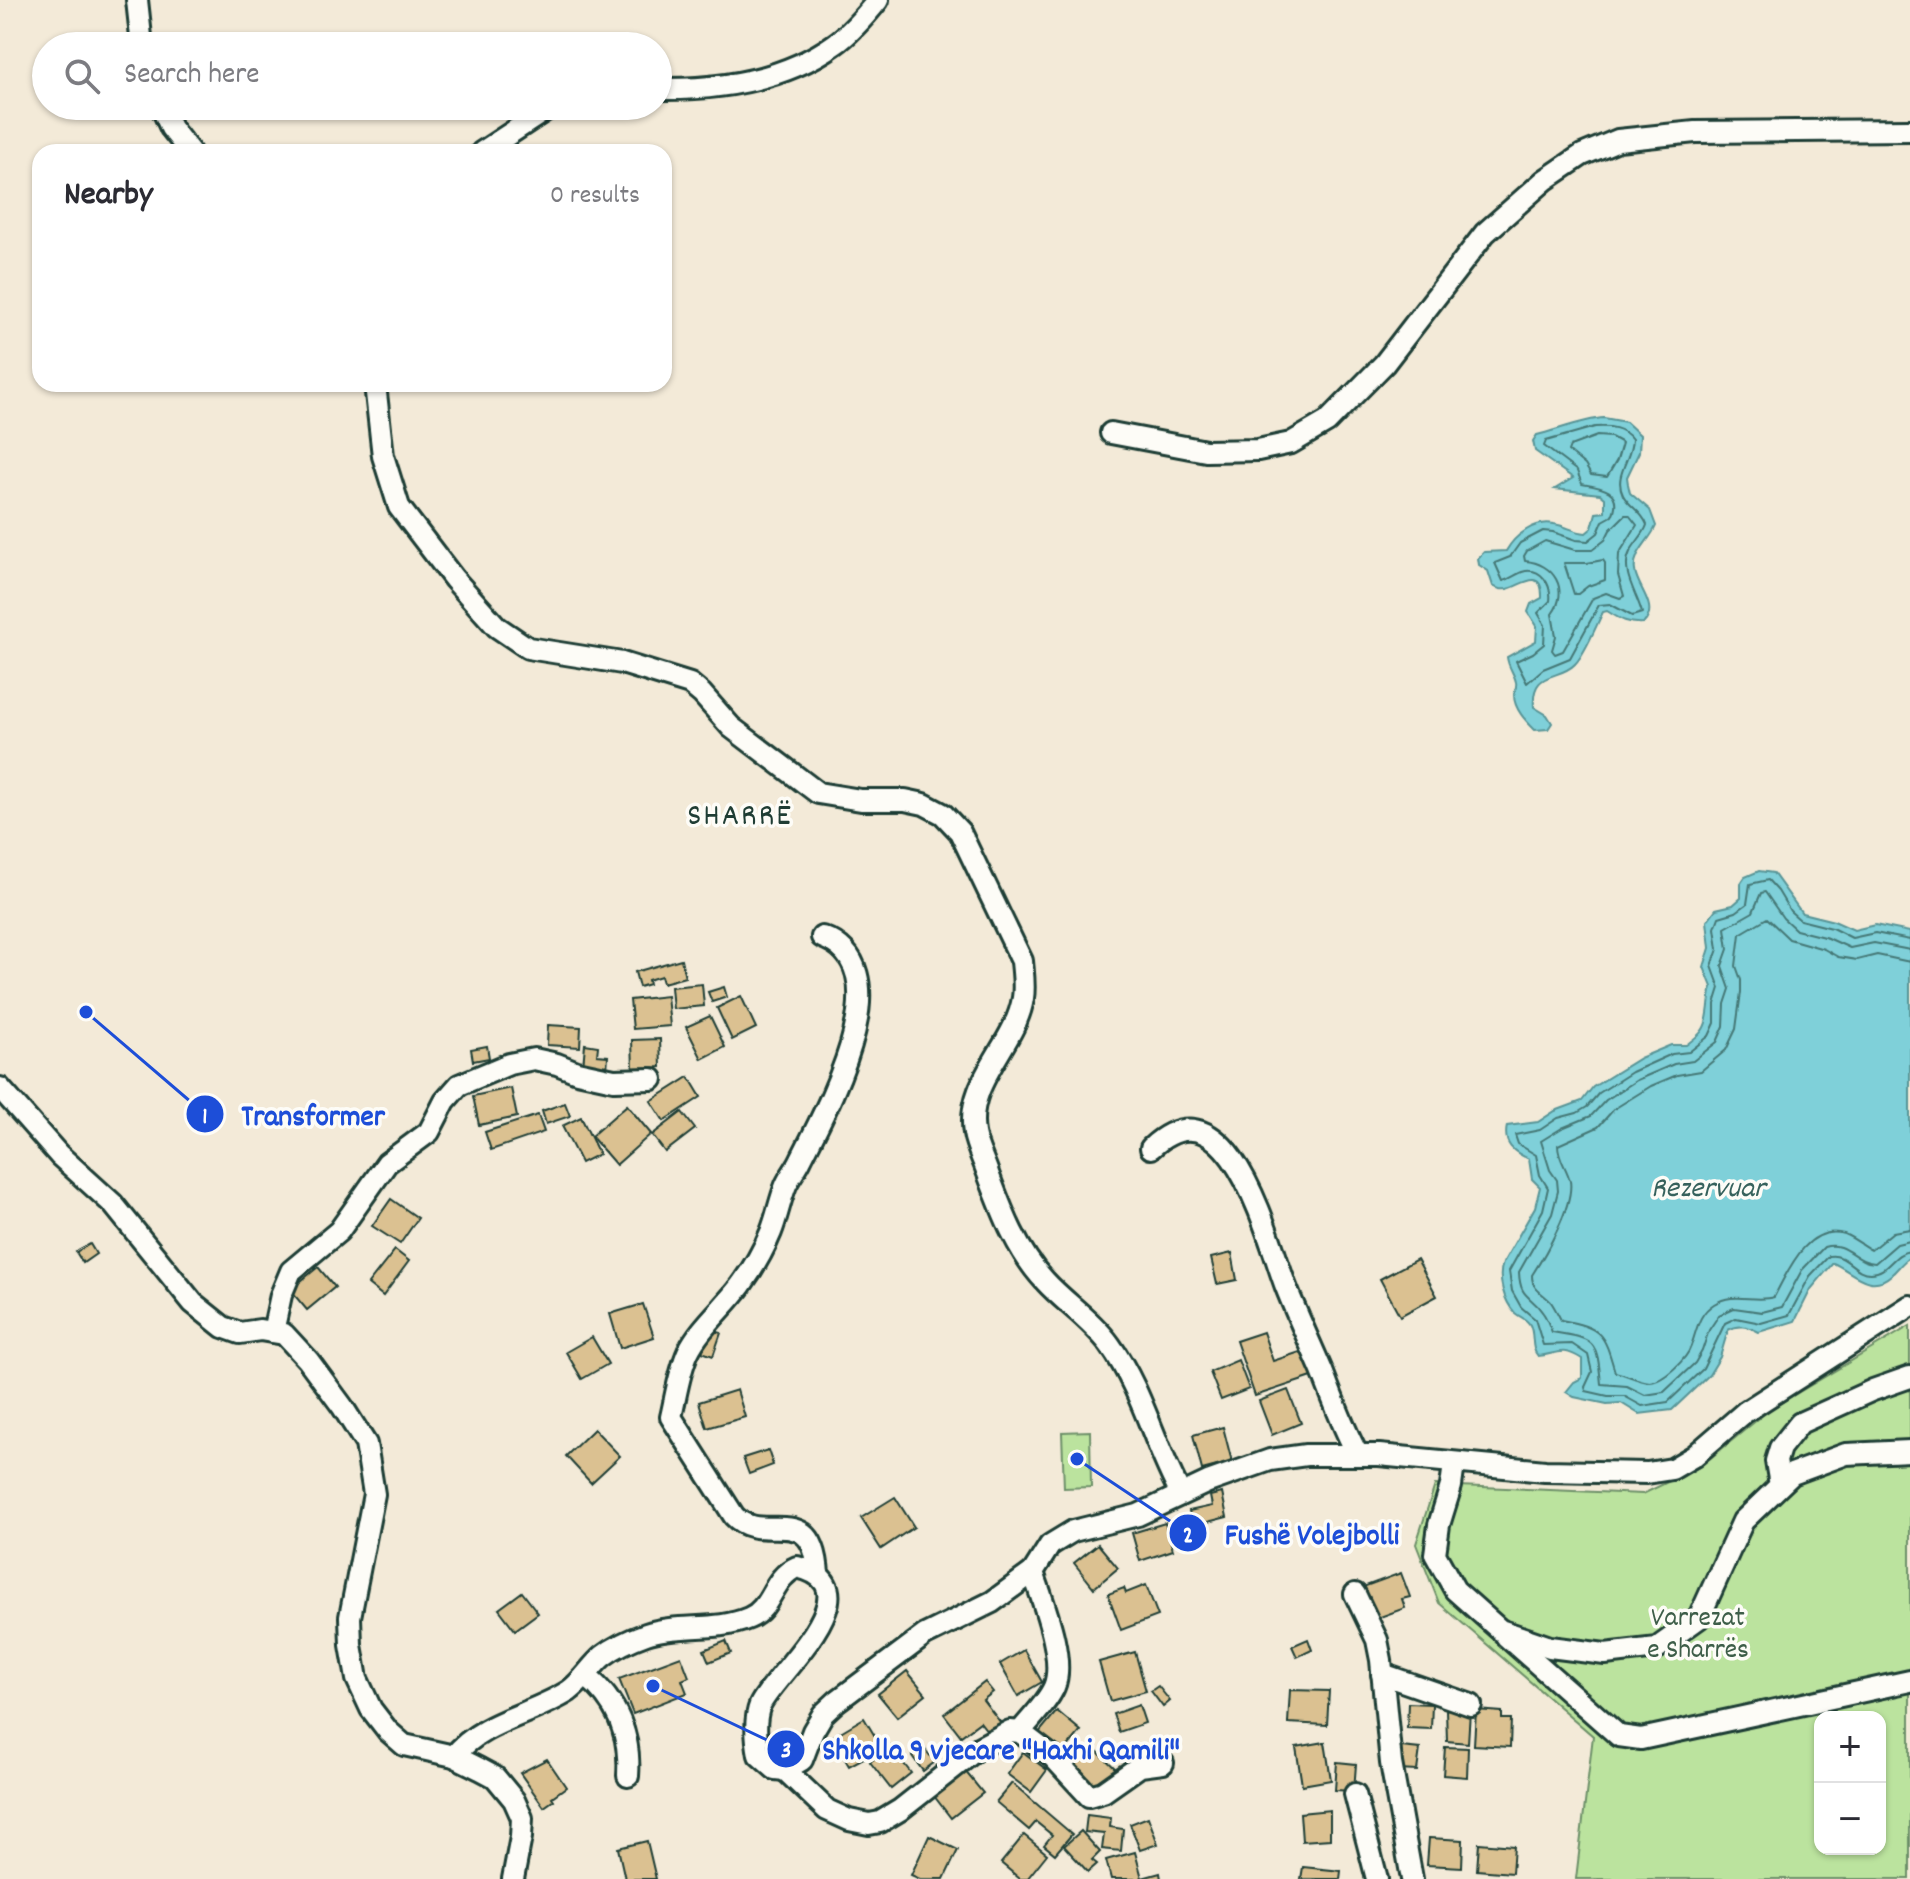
<!DOCTYPE html>
<html lang="en">
<head>
<meta charset="utf-8">
<style>
	body { margin:0; font-family:Dekko,sans-serif; background:#f7f7f7; color:#2b2b33 }
	.controls { position:absolute; right:24px; bottom:24px; display:grid; overflow:hidden; border-radius:16px; box-shadow:0 2px 6px #0004 }
	.controls button { width:72px; height:72px; display:grid; place-items:center; padding:0; border:0; border-bottom:2px solid #e1e1e2; background:#fff; color:#2b2b33; font:40px sans-serif }
	.list { margin:0; padding:0; list-style:none }
	h2 { display:flex; justify-content:space-between; align-items:center; height:104px; margin:0; padding:0 32px; font-size:34px }
	h2 small { font-size:26px; font-weight:400; color:#7c7c81 }
	.icon { flex:none; width:44px; height:44px; fill:none; stroke:currentColor; stroke-width:2; stroke-linecap:round; stroke-linejoin:round }
	.map { position:relative; flex:none; width:1910px; height:1879px; overflow:hidden }
	.search { position:absolute; background:#fff; box-shadow:0 2px 6px #0004; left:32px; top:32px; width:640px; height:88px; display:flex; align-items:center; gap:20px; box-sizing:border-box; padding:0 28px; border-radius:44px; color:#7c7c81; font-size:30px }
	.panel { position:absolute; background:#fff; box-shadow:0 2px 6px #0004; left:32px; top:144px; width:640px; height:248px; border-radius:24px }
	.map>svg:first-child { display:block }
</style>
</head>
<body>
<div class="map">
<svg width="1910" height="1879" viewBox="0 0 1910 1879">
	<rect width="100%" height="100%" fill="#f3ead8"/>
	<filter id="ink" filterUnits="userSpaceOnUse"><feTurbulence type="fractalNoise" baseFrequency=".0125" numOctaves="2"/><feDisplacementMap in="SourceGraphic" scale="16" xChannelSelector="R" yChannelSelector="G"/><feConvolveMatrix kernelMatrix="1 2 1 2 8 2 1 2 1" color-interpolation-filters="sRGB"/></filter>
	<g filter="url(#ink)">
		<g fill="#bbe39e" stroke="#6d9069" stroke-width="2" fill-rule="evenodd">
			<path d="M1910 1326V1879H1576L1593 1736 1439 1603 1416 1544 1435 1485 1643 1494 1701 1466 1769 1410ZM1820 1717H1880V1849H1820Z"/>
			<path d="M1090 1431 1091 1487 1064 1488 1062 1432Z"/>
		</g>
		<g fill="#7fd0d9" stroke="#599597" stroke-width="2">
			<path d="M1604 418 1626 422 1640 435 1639 452 1627 477 1628 484 1630 493 1650 510 1656 526C1650 541 1632 553 1635 571 1638 589 1659 607 1644 623 1628 624 1621 620 1607 611L1603 612C1596 626 1585 654 1575 664 1559 681 1531 669 1534 707L1547 715 1552 723 1548 729 1535 730C1526 721 1514 709 1514 695 1515 691 1517 686 1516 682 1514 673 1508 667 1507 657L1536 641 1537 626 1528 612 1531 604 1542 598C1543 565 1520 587 1507 589 1500 590 1499 589 1493 586L1488 571 1479 565 1478 558 1484 552 1506 551C1515 535 1535 520 1554 524 1566 526 1574 532 1586 533L1592 528 1596 513 1605 512V498L1600 494 1555 489 1573 478 1535 451 1533 441 1537 435C1557 430 1585 419 1604 418Z"/>
			<path d="M1759 871 1773 873 1802 913 1834 921 1854 930 1875 925 1910 932V1257C1902 1262 1898 1269 1891 1275 1870 1294 1852 1271 1833 1263L1811 1289 1795 1321 1759 1332C1748 1326 1739 1324 1728 1330L1720 1357 1709 1375 1672 1410 1639 1414 1621 1403 1607 1404 1574 1397 1566 1392 1574 1382 1582 1378V1359C1562 1346 1558 1354 1538 1356 1530 1347 1535 1336 1530 1325 1526 1318 1521 1318 1515 1313 1504 1301 1497 1278 1503 1263L1535 1207 1540 1187 1532 1179 1529 1159C1513 1152 1503 1144 1507 1126L1538 1122 1555 1111 1582 1101 1593 1087 1640 1058 1671 1045H1686C1691 1041 1697 1037 1701 1032 1710 1022 1708 1001 1712 987L1704 967 1710 948 1707 921 1716 909 1733 905 1741 898V883L1745 877Z"/>
		</g>
		<g fill="none" stroke-linecap="round" stroke-linejoin="round">
			<g stroke="#457876" stroke-width="2">
				<path d="M1595 427C1610 426 1623 427 1632 439 1632 459 1613 475 1623 495 1629 507 1642 511 1647 525 1644 535 1635 542 1630 552 1620 572 1637 593 1642 613L1632 616 1610 604 1599 605 1570 658 1543 669 1527 683 1516 661 1533 653 1544 644 1545 625 1538 613 1550 601C1552 585 1541 566 1522 572 1515 575 1510 579 1503 581L1495 563 1510 557 1520 543 1543 531 1553 532 1576 540 1588 541 1598 533 1603 521 1612 516C1624 490 1601 487 1582 484L1577 471 1544 446 1546 441Z"/>
				<path d="M1597 436 1611 437 1622 443 1617 460 1607 477 1591 475 1585 465 1568 451 1570 446Z"/>
				<path d="M1625 515H1629L1637 525 1619 554 1618 575 1624 596 1620 598 1606 593 1593 598 1563 651 1555 654 1552 650 1556 636 1552 614C1570 590 1554 563 1525 561L1524 556 1527 551 1545 541 1575 550H1592L1605 540 1610 530Z"/>
				<path d="M1603 560 1605 563V580L1588 586 1578 594H1574L1564 563H1587Z"/>
				<path d="M1910 940 1875 933 1852 938 1832 928 1800 920 1790 911 1778 891 1768 880 1750 884 1747 904 1736 912 1719 917 1715 928 1718 949 1712 966 1720 988 1715 1004V1023L1709 1036 1689 1052 1672 1054 1632 1072 1599 1093 1587 1107 1577 1113 1558 1118 1540 1130 1515 1135 1518 1144 1536 1155 1540 1175 1548 1188 1543 1210 1509 1271 1512 1291 1521 1307 1535 1319 1543 1345 1572 1344 1588 1355 1592 1372 1585 1387 1586 1391 1608 1396H1624L1642 1406 1668 1402 1703 1369 1725 1323 1736 1318 1761 1323 1789 1315 1810 1276 1829 1256C1847 1253 1854 1274 1871 1273 1889 1273 1892 1253 1910 1251"/>
				<path d="M1910 950 1874 943 1850 948 1828 938 1796 930 1783 918 1765 892 1761 893 1753 912 1725 928 1728 949 1722 966 1730 989 1725 1004 1724 1026 1717 1042 1693 1061 1674 1064 1637 1080 1606 1100 1591 1116 1562 1128 1541 1141 1550 1170 1557 1180 1558 1191 1552 1214 1519 1272C1520 1300 1531 1294 1543 1313 1547 1318 1549 1326 1552 1332 1596 1339 1597 1340 1601 1384L1627 1386 1645 1395 1664 1392 1695 1363 1702 1351 1709 1330 1719 1315 1734 1308 1762 1312 1782 1307 1802 1270 1824 1247C1846 1240 1855 1263 1875 1263L1897 1244 1910 1241"/>
				<path d="M1910 962 1877 955 1857 960 1838 957 1824 949 1789 939 1767 918 1740 934 1736 966 1741 980V992L1736 1029 1726 1050 1701 1071 1677 1075 1651 1086 1614 1109 1598 1127 1558 1145C1558 1159 1567 1168 1570 1181 1574 1205 1545 1255 1532 1275 1532 1290 1542 1292 1551 1302 1555 1308 1558 1314 1561 1320 1603 1328 1604 1334 1615 1372 1626 1374 1640 1382 1650 1382 1663 1382 1687 1359 1691 1346 1697 1330 1698 1314 1714 1304 1734 1291 1753 1303 1774 1297 1787 1273 1807 1223 1844 1234 1854 1238 1862 1245 1871 1250L1893 1232 1910 1229"/>
			</g>
		</g>
		<g fill="#dbc191" stroke="#1f3d34" stroke-width="2">
			<path d="M681 959 685 977 663 983 661 976 648 980 649 984 639 987 635 972Z"/>
			<path d="M702 984 704 1006 673 1009 671 987Z"/>
			<path d="M724 987 727 997 712 1002 708 992Z"/>
			<path d="M667 996 670 1026 633 1029 630 1000Z"/>
			<path d="M741 996 756 1028 732 1040 717 1008Z"/>
			<path d="M710 1016 725 1047 702 1059 686 1027Z"/>
			<path d="M548 1025 581 1027 580 1047 547 1045Z"/>
			<path d="M660 1039 661 1067 633 1068 632 1040Z"/>
			<path d="M585 1044 598 1046 597 1055 608 1056 607 1070 583 1067Z"/>
			<path d="M487 1046 489 1058 473 1061 471 1049Z"/>
			<path d="M689 1077 701 1097 664 1121 651 1101Z"/>
			<path d="M511 1088 517 1117 479 1125 473 1096Z"/>
			<path d="M565 1103 570 1116 546 1124 542 1111Z"/>
			<path d="M627 1105 651 1134 616 1165 591 1136Z"/>
			<path d="M682 1112 695 1129 665 1152 652 1135Z"/>
			<path d="M538 1115 544 1132 491 1150 485 1132Z"/>
			<path d="M581 1117 599 1154 581 1163 562 1126Z"/>
			<path d="M391 1199 418 1218 400 1244 372 1226Z"/>
			<path d="M90 1244 96 1254 83 1263 76 1252Z"/>
			<path d="M395 1250 409 1261 383 1296 368 1284Z"/>
			<path d="M1232 1253 1237 1280 1217 1284 1211 1258Z"/>
			<path d="M1417 1259 1437 1296 1400 1316 1380 1279Z"/>
			<path d="M318 1267 335 1287 307 1310 290 1290Z"/>
			<path d="M643 1304 654 1337 620 1348 610 1314Z"/>
			<path d="M711 1330 721 1333 713 1356 702 1352Z"/>
			<path d="M1263 1332 1273 1361 1303 1351 1312 1377 1255 1396 1236 1341Z"/>
			<path d="M592 1337 608 1364 582 1379 566 1352Z"/>
			<path d="M1238 1360 1249 1389 1221 1400 1210 1372Z"/>
			<path d="M737 1390 745 1417 707 1428 699 1402Z"/>
			<path d="M1288 1390 1301 1423 1272 1435 1259 1401Z"/>
			<path d="M1223 1427 1232 1462 1202 1470 1193 1435Z"/>
			<path d="M594 1429 620 1456 591 1483 566 1456Z"/>
			<path d="M768 1450 773 1465 749 1474 743 1458Z"/>
			<path d="M1222 1493 1227 1517 1192 1526 1189 1511 1212 1506 1210 1496Z"/>
			<path d="M895 1497 914 1527 881 1549 861 1518Z"/>
			<path d="M1165 1523 1173 1550 1140 1561 1132 1533Z"/>
			<path d="M1098 1544 1118 1568 1094 1588 1074 1563Z"/>
			<path d="M1401 1573 1410 1597 1402 1599 1405 1608 1372 1620 1360 1588Z"/>
			<path d="M1146 1585 1158 1616 1121 1630 1108 1594 1124 1588 1126 1593Z"/>
			<path d="M522 1592 538 1613 515 1630 499 1609Z"/>
			<path d="M1308 1639 1312 1650 1297 1657 1292 1646Z"/>
			<path d="M726 1641 731 1653 709 1662 704 1650Z"/>
			<path d="M1024 1650 1042 1682 1018 1696 1000 1664Z"/>
			<path d="M1135 1652 1146 1691 1110 1701 1099 1662Z"/>
			<path d="M681 1656 689 1677 682 1680 687 1693 633 1714 619 1679Z"/>
			<path d="M907 1671 926 1694 897 1717 878 1694Z"/>
			<path d="M985 1682 993 1692 983 1700 1004 1727 991 1736 980 1722 961 1736 944 1714Z"/>
			<path d="M1158 1686 1170 1701 1163 1707 1151 1691Z"/>
			<path d="M1290 1690 1329 1691 1327 1725 1288 1723Z"/>
			<path d="M1408 1703 1432 1704 1431 1729 1407 1728Z"/>
			<path d="M1139 1705 1145 1723 1119 1732 1113 1714Z"/>
			<path d="M1446 1709 1470 1711 1468 1743 1447 1741Z"/>
			<path d="M1476 1710 1502 1712V1719H1511L1510 1747 1474 1745Z"/>
			<path d="M1057 1711 1081 1731 1061 1755 1037 1735Z"/>
			<path d="M864 1718 882 1748 849 1766 832 1737Z"/>
			<path d="M1325 1742 1331 1780 1302 1785 1296 1747Z"/>
			<path d="M890 1746 911 1773 891 1789 870 1762Z"/>
			<path d="M923 1747 935 1762 923 1771 912 1756Z"/>
			<path d="M1081 1747 1092 1757 1097 1751 1116 1769 1096 1791 1066 1762Z"/>
			<path d="M1401 1747 1420 1749 1417 1771 1398 1770Z"/>
			<path d="M1445 1747 1468 1748 1467 1777 1443 1775Z"/>
			<path d="M1023 1752 1047 1770 1031 1792 1007 1774Z"/>
			<path d="M547 1759 566 1787 552 1797 554 1800 544 1807 520 1773Z"/>
			<path d="M1337 1762 1356 1764 1354 1791 1335 1790Z"/>
			<path d="M965 1771 983 1793 951 1818 934 1796Z"/>
			<path d="M1012 1783 1072 1834 1055 1854 1044 1845 1052 1835 1036 1822 1029 1830 996 1802Z"/>
			<path d="M1330 1810V1839L1302 1841 1300 1813Z"/>
			<path d="M1087 1815 1111 1818 1110 1827 1123 1829 1121 1851 1102 1849 1104 1834 1085 1832Z"/>
			<path d="M1148 1817 1158 1844 1140 1850 1130 1824Z"/>
			<path d="M1081 1831 1100 1852 1092 1860 1097 1864 1088 1872 1064 1846Z"/>
			<path d="M1024 1835 1047 1854 1027 1879H1020L1001 1863Z"/>
			<path d="M929 1836 958 1850 944 1879H920L911 1875Z"/>
			<path d="M1429 1838 1463 1840 1462 1867 1427 1865Z"/>
			<path d="M647 1841 656 1879H625L618 1848Z"/>
			<path d="M1479 1843 1514 1846 1512 1873 1477 1870Z"/>
			<path d="M1135 1852 1142 1878 1160 1873 1161 1879H1111L1106 1860Z"/>
			<path d="M1303 1867 1341 1871 1340 1879H1301Z"/>
		</g>
		<g fill="none" stroke-linecap="round" stroke-linejoin="round">
			<defs>
				<g id="minor">
					<path d="M137 0 142 46"/>
					<path d="M658 89C718 90 785 80 835 44 851 33 866 15 878 0"/>
					<path d="M161 106 171 128 190 152"/>
					<path d="M482 152 552 106"/>
					<path d="M375 384 383 456 399 507 454 579 497 627 528 648 622 663 690 684 702 694 731 727 818 793 861 800H905L924 804 943 814 960 832 1022 961C1023 973 1025 986 1023 998 1016 1045 965 1081 974 1133 976 1145 982 1157 986 1168 1001 1208 1015 1249 1045 1281 1065 1303 1092 1320 1110 1345 1143 1391 1154 1445 1181 1494"/>
					<path d="M1111 433 1206 451 1258 450 1291 443 1327 422 1384 364 1485 233 1545 180 1582 155 1618 140 1695 132 1910 130"/>
					<path d="M0 1088 59 1155 113 1204 193 1303 223 1327 240 1333 260 1330 284 1334 308 1360 342 1406 366 1444 374 1494 350 1617 351 1645 357 1679 371 1709 388 1731 404 1745 454 1756 480 1769 495 1777 514 1800 522 1818 521 1837 513 1879"/>
					<path d="M1151 1148C1229 1075 1268 1240 1286 1287 1297 1315 1310 1343 1322 1371 1333 1399 1343 1428 1358 1455"/>
					<path d="M273 1332 281 1295 291 1271 339 1231 387 1163 429 1132 445 1101 459 1085 509 1064 534 1059 557 1064 577 1072 614 1080 652 1079"/>
					<path d="M1454 1464 1451 1486 1439 1525 1435 1554 1455 1590 1500 1630 1550 1647 1605 1654 1657 1648 1699 1618 1743 1521 1792 1474 1846 1454 1910 1451"/>
					<path d="M1780 1485 1776 1461 1780 1448 1800 1423 1873 1390 1910 1377"/>
					<path d="M818 1575C814 1497 763 1547 734 1516L671 1417C676 1396 679 1372 688 1352 700 1327 725 1307 741 1285 752 1270 764 1249 771 1232 777 1217 780 1200 786 1185 790 1176 797 1168 801 1159 827 1107 905 967 822 937"/>
					<path d="M1355 1594 1377 1640 1381 1660 1391 1763 1412 1879"/>
					<path d="M1506 1636 1619 1736 1641 1739 1910 1681"/>
					<path d="M1382 1674 1471 1705"/>
					<path d="M586 1676C617 1701 631 1736 628 1776"/>
					<path d="M1020 1732C1031 1718 1047 1703 1054 1687 1066 1659 1042 1600 1033 1572"/>
					<path d="M454 1756C482 1721 532 1715 569 1691 583 1681 591 1666 603 1656 616 1646 632 1639 646 1634 679 1623 716 1632 749 1618 773 1608 771 1578 797 1567 880 1586 774 1674 760 1705 754 1720 756 1739 759 1755L775 1769 785 1770 802 1760 813 1731 823 1714 837 1701 925 1635 992 1602 1033 1572 1050 1545 1073 1531 1138 1515 1208 1482 1270 1460 1306 1455H1379L1545 1471 1647 1473 1672 1469 1694 1456 1745 1412 1910 1306"/>
					<path d="M785 1770 827 1810 849 1820 869 1824 880 1822 900 1810 980 1747 1010 1731 1020 1732 1053 1757 1089 1796 1103 1792 1140 1766 1163 1763"/>
					<path d="M1355 1794 1377 1879"/>
				</g>
			</defs>
			<use href="#minor" stroke="#1f3d34" stroke-width="26"/>
			<use href="#minor" stroke="#fdfcf7" stroke-width="20"/>
		</g>
	</g>
	<g text-anchor="middle" stroke-width="7" stroke-linejoin="round" paint-order="stroke">
		<g font-size="28" fill="#3e5e49" stroke="#fdfcf7">
			<text x="1698" y="1625">Varrezat<tspan x="1698" dy="32">e Sharrës</tspan></text>
		</g>
		<g font-size="30" font-style="italic" fill="#37625d" stroke="#fdfcf7">
			<text x="1708" y="1196">Rezervuar</text>
		</g>
		<g font-size="32" letter-spacing="2" fill="#1f3d34" stroke="#fdfcf7">
			<text x="740" y="824">SHARRË</text>
		</g>
	</g>
	<path fill="none" stroke="#1d4ed8" stroke-width="3" d="M86 1012L205 1114M1077 1459L1188 1533M653 1686L786 1749"/>
	<g fill="#1d4ed8" stroke="#fdfcf7" stroke-width="3">
		<circle cx="86" cy="1012" r="8"/>
		<circle cx="1077" cy="1459" r="8"/>
		<circle cx="653" cy="1686" r="8"/>
		<circle cx="205" cy="1114" r="20"/>
		<circle cx="1188" cy="1533" r="20"/>
		<circle cx="786" cy="1749" r="20"/>
	</g>
	<g font-size="24" text-anchor="middle" font-weight="bold" fill="#fff">
		<text x="205" y="1123">1</text>
		<text x="1188" y="1542">2</text>
		<text x="786" y="1757">3</text>
	</g>
	<g font-size="30" text-anchor="middle" font-weight="bold" fill="#1d4ed8" stroke="#fdfcf7" stroke-width="7" stroke-linejoin="round" paint-order="stroke">
		<text x="313" y="1125">Transformer</text>
		<text x="1312" y="1544">Fushë Volejbolli</text>
		<text x="1001" y="1759">Shkolla 9 vjecare "Haxhi Qamili"</text>
	</g>
</svg>
<div class="controls">
<button>+</button>
<button>−</button>
</div>
<div class="search"><svg class="icon" aria-label="search" viewBox="0 0 24 24"><circle cx="10" cy="10" r="6"/><path d="M15 15l6 6"/></svg>Search here</div>
<section class="panel">
<h2>Nearby<small>0 results</small></h2>
<ul class="list">
</ul>
</section>
</div>
</body>
</html>
